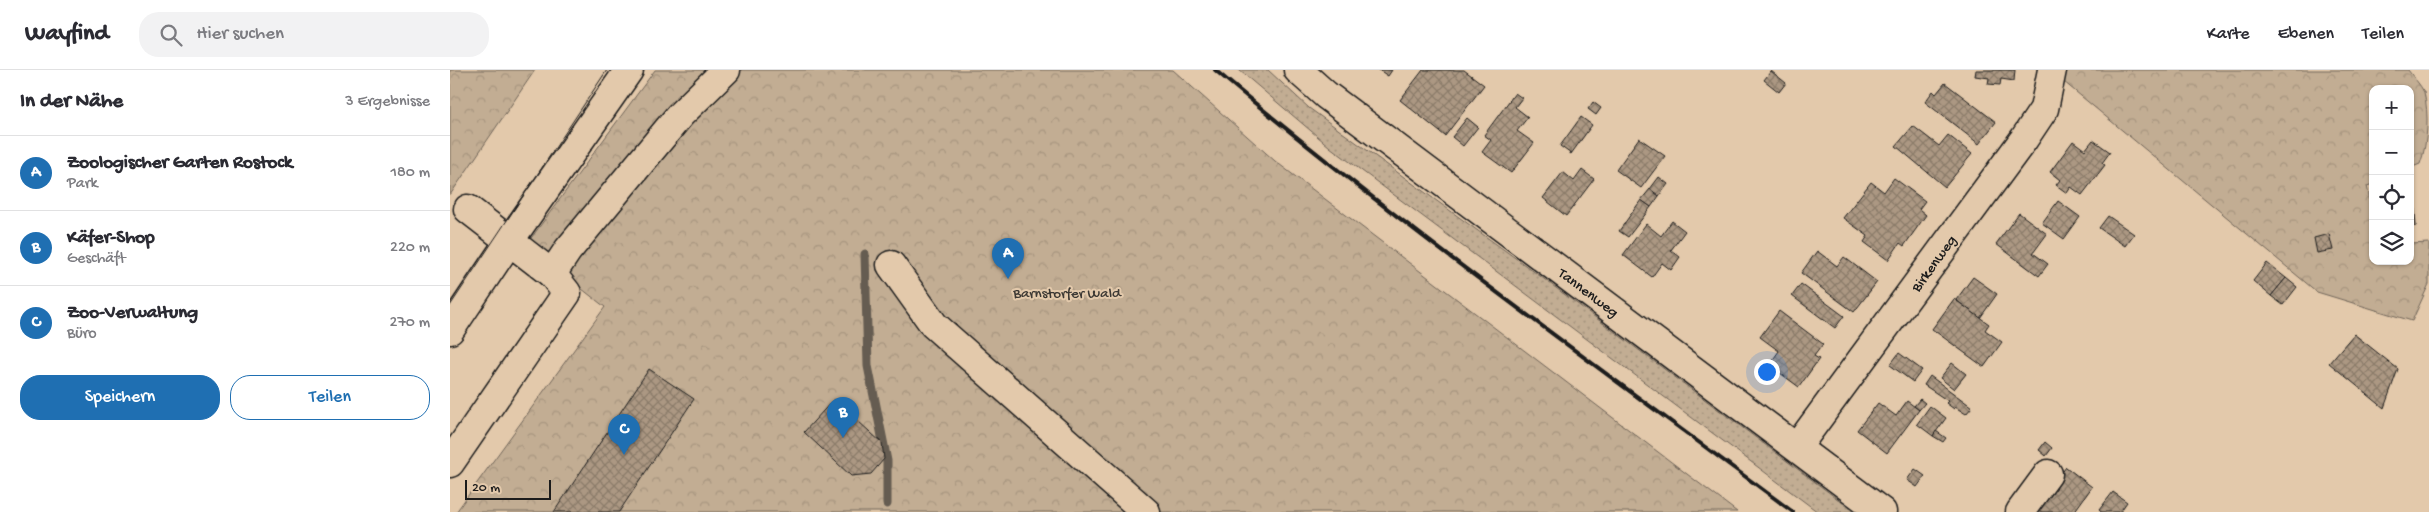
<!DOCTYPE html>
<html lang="de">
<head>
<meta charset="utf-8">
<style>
	body { margin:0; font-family:"Gochi Hand",sans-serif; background:#f2f2f3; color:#2b2b33 }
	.controls { position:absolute; right:15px; top:15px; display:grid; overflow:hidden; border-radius:10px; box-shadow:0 1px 4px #0004 }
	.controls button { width:45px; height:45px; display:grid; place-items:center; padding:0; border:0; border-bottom:1px solid #e1e1e2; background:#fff; color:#2b2b33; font:25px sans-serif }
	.scale { position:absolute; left:15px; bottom:12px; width:86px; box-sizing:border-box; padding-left:5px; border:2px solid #1c1c1c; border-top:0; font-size:14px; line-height:18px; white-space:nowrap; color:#1c1c1c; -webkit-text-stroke:4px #e3c9ab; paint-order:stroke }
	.you { position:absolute; left:1316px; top:301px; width:18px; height:18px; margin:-12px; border:4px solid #fff; border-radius:50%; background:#1a73e8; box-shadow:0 0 0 8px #1a73e833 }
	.badge { display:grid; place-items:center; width:32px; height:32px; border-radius:50%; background:#1f6fb2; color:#fff; font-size:16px; font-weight:700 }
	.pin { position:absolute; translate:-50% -41px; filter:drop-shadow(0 1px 2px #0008) }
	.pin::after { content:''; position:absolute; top:26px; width:18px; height:15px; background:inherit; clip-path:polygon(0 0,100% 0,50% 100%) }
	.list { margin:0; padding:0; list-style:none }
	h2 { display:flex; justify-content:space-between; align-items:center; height:65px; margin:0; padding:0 20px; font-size:21px }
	h2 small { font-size:16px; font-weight:400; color:#7c7c81 }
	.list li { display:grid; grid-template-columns:32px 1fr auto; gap:15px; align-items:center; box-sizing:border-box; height:75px; padding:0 20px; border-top:1px solid #e1e1e2 }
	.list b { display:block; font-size:19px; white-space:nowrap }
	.list p { margin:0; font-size:16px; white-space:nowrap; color:#7c7c81 }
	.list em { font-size:16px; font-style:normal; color:#7c7c81 }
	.actions { display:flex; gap:10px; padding:15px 20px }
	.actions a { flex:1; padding:11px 0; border:1px solid #1f6fb2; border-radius:20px; text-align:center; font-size:18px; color:#1f6fb2 }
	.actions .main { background:#1f6fb2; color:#fff }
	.icon { flex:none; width:28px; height:28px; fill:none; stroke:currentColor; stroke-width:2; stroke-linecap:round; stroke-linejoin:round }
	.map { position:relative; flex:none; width:1979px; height:442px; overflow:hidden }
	header { display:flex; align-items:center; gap:30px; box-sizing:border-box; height:70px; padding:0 25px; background:#fff; border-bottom:1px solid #e1e1e2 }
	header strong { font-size:24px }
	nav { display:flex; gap:28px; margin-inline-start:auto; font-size:18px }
	.search { width:350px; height:45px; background:#f2f2f3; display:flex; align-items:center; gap:12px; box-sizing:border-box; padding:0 18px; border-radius:20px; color:#7c7c81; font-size:19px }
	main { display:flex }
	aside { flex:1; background:#fff }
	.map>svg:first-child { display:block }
</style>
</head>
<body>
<header>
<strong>Wayfind</strong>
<div class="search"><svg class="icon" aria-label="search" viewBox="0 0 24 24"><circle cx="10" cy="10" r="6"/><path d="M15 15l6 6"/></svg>Hier suchen</div>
<nav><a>Karte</a><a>Ebenen</a><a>Teilen</a></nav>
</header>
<main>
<aside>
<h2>In der Nähe<small>3 Ergebnisse</small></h2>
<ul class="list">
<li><span class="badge">A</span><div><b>Zoologischer Garten Rostock</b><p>Park</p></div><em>180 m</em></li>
<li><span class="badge">B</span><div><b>Käfer-Shop</b><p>Geschäft</p></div><em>220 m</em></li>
<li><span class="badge">C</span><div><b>Zoo-Verwaltung</b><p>Büro</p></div><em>270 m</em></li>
</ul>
<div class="actions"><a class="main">Speichern</a><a>Teilen</a></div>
</aside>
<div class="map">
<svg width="1979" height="442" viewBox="0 0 1979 442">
	<defs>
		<pattern id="grass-dots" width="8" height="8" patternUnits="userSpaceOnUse" patternTransform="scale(1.25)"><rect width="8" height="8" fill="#c2ad93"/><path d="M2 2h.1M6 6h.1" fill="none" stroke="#a6947e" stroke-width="1.8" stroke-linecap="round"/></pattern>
		<pattern id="forest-crowns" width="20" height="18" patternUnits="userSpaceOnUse" patternTransform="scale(1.25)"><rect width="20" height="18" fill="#c2ad93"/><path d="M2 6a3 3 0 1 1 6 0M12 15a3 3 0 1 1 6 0" fill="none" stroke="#a6947e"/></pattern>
		<pattern id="building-cross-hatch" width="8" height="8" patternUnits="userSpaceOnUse" patternTransform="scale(1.25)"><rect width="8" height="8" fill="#ac9883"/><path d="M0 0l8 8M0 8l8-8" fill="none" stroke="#8b7b6a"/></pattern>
	</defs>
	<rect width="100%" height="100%" fill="#e3c9ab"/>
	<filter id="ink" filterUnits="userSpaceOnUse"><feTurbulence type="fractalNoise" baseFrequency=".02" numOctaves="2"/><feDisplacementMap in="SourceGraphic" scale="10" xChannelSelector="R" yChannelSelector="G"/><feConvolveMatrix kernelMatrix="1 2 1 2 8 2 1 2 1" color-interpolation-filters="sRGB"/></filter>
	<g filter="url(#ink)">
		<path fill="url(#grass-dots)" stroke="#6f6458" d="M789 0H818L859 38 1090 206 1405 442H1368L880 77Z"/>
		<g fill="url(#forest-crowns)" stroke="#6f6458">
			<path d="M0 0H85L0 125Z"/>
			<path d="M205 0H723L825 91 1287 442H6L155 237 76 175Z"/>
			<path d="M1602 0H1958C1963 7 1970 14 1974 22 1979 44 1978 73 1970 94L1960 98V19H1923V114L1917 116 1923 143V191H1960V174L1979 173V214L1962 251 1867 222 1602 2Z"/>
		</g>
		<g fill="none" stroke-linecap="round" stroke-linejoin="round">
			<path stroke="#655c51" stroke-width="9" d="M415 184 418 296 437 391V434"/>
		</g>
		<g fill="url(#building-cross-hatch)" stroke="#1c1c1c">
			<path d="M929 0H942L938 6Z"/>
			<path d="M973 0H1014L1034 15 995 66 950 30Z"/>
			<path d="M1526 0H1565L1564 11 1551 9 1550 15 1538 14 1539 8 1525 6Z"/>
			<path d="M1321 1 1336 13 1329 22 1314 10Z"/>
			<path d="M1495 13 1546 52 1529 74 1475 32 1483 21 1486 24Z"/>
			<path d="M1065 23 1072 28 1065 37 1078 47 1067 61 1084 73 1061 103 1032 82 1041 70 1034 65Z"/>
			<path d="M1143 32 1151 38 1146 45 1138 39Z"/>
			<path d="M1131 47 1142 55 1121 84 1110 76Z"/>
			<path d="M1017 48 1028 57 1013 76 1002 67Z"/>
			<path d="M1463 56 1489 76 1498 65 1522 84 1495 117 1446 76Z"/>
			<path d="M1189 68 1215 86 1191 118 1166 100Z"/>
			<path d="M1643 70 1660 82 1652 93 1655 95 1632 125 1621 117 1617 123 1606 115 1610 110 1600 102 1623 71 1635 80Z"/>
			<path d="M1132 100 1144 109 1116 146 1093 128 1113 102 1124 111Z"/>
			<path d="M1209 107 1218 114 1209 126 1200 119Z"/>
			<path d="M1444 108 1475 131 1469 139 1476 145 1454 176 1450 173 1438 190 1414 172 1418 166 1393 148 1421 112 1434 122Z"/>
			<path d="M1200 119 1209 126 1201 137 1191 130Z"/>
			<path d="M1960 119H1963L1966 156 1960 157Z"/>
			<path d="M1191 130 1201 137 1178 167 1169 161Z"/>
			<path d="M1608 131 1630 147 1614 169 1592 153Z"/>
			<path d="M1569 143 1597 164 1583 183 1598 194 1589 206 1546 174Z"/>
			<path d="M1658 146 1684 164 1675 176 1649 158Z"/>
			<path d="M1222 151 1235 161 1221 180 1230 187 1221 200 1212 193 1202 207 1173 185 1196 154 1211 166Z"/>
			<path d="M1879 164 1883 180 1867 183 1864 168Z"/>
			<path d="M1367 181 1387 196 1394 187 1427 212 1404 242 1351 203Z"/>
			<path d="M1817 193 1836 208 1821 226 1803 211Z"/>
			<path d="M1523 207 1547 224 1530 248 1506 230Z"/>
			<path d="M1836 208 1847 217 1833 235 1821 226Z"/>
			<path d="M1351 214 1394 246 1385 258 1342 226Z"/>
			<path d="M1504 229 1539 254 1535 260 1552 272 1534 297 1482 259Z"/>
			<path d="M1329 241 1373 274 1364 286 1369 289 1349 317 1319 295 1329 281 1310 267Z"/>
			<path d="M1904 264 1948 299 1934 338 1879 293Z"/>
			<path d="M1449 283 1472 300 1463 312 1440 295Z"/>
			<path d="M1502 293 1516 304 1504 319 1490 308Z"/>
			<path d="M199 299 244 329 169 442H104Z"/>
			<path d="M1480 306 1522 337 1516 344 1505 337 1504 339 1496 333 1498 331 1474 315Z"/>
			<path d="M384 329 432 373 434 389 421 404 401 406 354 362Z"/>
			<path d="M1470 329 1475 333 1469 340 1464 336Z"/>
			<path d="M1457 331 1469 340 1437 383 1407 360 1428 333 1446 346Z"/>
			<path d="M1480 336 1496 348 1483 366 1467 354Z"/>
			<path d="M1486 361 1496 368 1493 372 1483 366Z"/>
			<path d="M1595 372 1602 378 1596 386 1589 380Z"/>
			<path d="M1616 397 1642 417 1624 442H1583Z"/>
			<path d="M1465 399 1475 406 1467 417 1457 410Z"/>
			<path d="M1663 422 1677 432 1670 442H1651L1649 440Z"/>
		</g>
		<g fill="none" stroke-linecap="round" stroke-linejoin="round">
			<defs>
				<g id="minor">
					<path d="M848 0 876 25 1432 442"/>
					<path d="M441 195 484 255 696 442"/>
					<path d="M102 204 118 180 230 45 276 0"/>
					<path d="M0 260 60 170 179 0"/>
					<path d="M1347 377 1574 69 1594 39 1602 0"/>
					<path d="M0 393 117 223 102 204 18 139"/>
					<path d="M1570 442 1598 404"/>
				</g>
			</defs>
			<use href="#minor" stroke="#1c1c1c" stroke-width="31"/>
			<use href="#minor" stroke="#e3c9ab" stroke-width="28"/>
			<path stroke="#1c1c1c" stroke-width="1" d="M0 236 157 0"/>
			<path stroke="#1c1c1c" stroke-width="4" d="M765 0C951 156 1148 297 1343 442"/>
		</g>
	</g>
	<g text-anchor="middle" stroke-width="4" stroke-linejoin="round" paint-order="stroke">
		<g font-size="15" fill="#1c1c1c" stroke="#e3c9ab">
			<text transform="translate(1483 193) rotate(-54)" y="5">Birkenweg</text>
			<text transform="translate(1139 222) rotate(37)" y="5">Tannenweg</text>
		</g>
		<g font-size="15" fill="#3d3934" stroke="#e3c9ab">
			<text x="617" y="227">Barnstorfer Wald</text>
		</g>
	</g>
</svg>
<div class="controls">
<button>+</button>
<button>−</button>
<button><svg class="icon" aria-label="locate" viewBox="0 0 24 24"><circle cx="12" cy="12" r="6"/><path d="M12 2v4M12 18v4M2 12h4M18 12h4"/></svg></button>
<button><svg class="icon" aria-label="layers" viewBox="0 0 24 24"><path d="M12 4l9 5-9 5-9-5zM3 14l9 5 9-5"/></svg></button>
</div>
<div class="scale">20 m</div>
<div class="you"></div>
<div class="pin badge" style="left:558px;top:209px">A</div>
<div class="pin badge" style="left:393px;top:368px">B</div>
<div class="pin badge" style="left:174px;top:385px">C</div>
</div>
</main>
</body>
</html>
